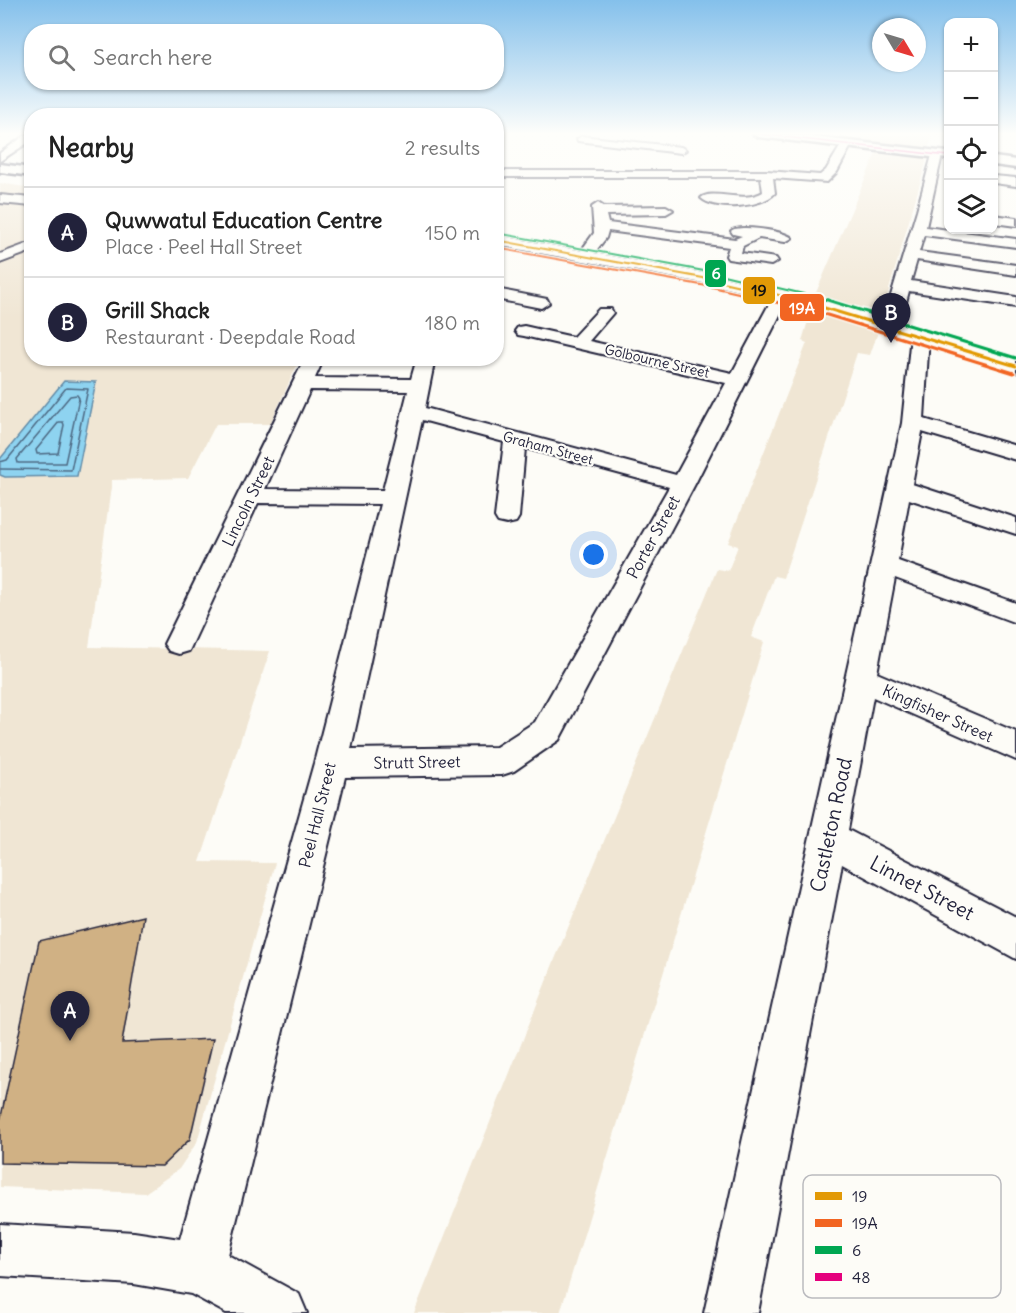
<!DOCTYPE html>
<html lang="en">
<head>
<meta charset="utf-8">
<style>
	body { margin:0; font-family:Delius,sans-serif; background:#f2f2f2; color:#222 }
	.controls { position:absolute; right:18px; top:18px; display:grid; overflow:hidden; border-radius:12px; box-shadow:0 2px 4px #0004 }
	.controls button { width:54px; height:54px; display:grid; place-items:center; padding:0; border:0; border-bottom:2px solid #e0e0e0; background:#fff; color:#222; font:30px sans-serif }
	.compass { position:absolute; left:872px; top:18px; width:54px; height:54px; border-radius:50%; background:#fff; box-shadow:0 2px 4px #0004; rotate:128deg }
	.you { position:absolute; left:594px; top:555px; width:21px; height:21px; margin:-15px; border:4px solid #fff; border-radius:50%; background:#1a73e8; box-shadow:0 0 0 9px #1a73e833 }
	.badge { display:grid; place-items:center; width:39px; height:39px; border-radius:50%; background:#22223b; color:#fff; font-size:20px; font-weight:700 }
	.pin { position:absolute; translate:-50% -50px; filter:drop-shadow(0 2px 3px #0008) }
	.pin::after { content:''; position:absolute; top:32px; width:21px; height:18px; background:inherit; clip-path:polygon(0 0,100% 0,50% 100%) }
	.list { margin:0; padding:0; list-style:none }
	h2 { display:flex; justify-content:space-between; align-items:center; height:78px; margin:0; padding:0 24px; font-size:26px }
	h2 small { font-size:20px; font-weight:400; color:#767676 }
	.list li { display:grid; grid-template-columns:39px 1fr auto; gap:18px; align-items:center; box-sizing:border-box; height:90px; padding:0 24px; border-top:2px solid #e0e0e0 }
	.list b { display:block; font-size:22px; white-space:nowrap }
	.list p { margin:0; font-size:20px; white-space:nowrap; color:#767676 }
	.list em { font-size:20px; font-style:normal; color:#767676 }
	.icon { flex:none; width:33px; height:33px; fill:none; stroke:currentColor; stroke-width:2; stroke-linecap:round; stroke-linejoin:round }
	.map { position:relative; flex:none; width:1016px; height:1313px; overflow:hidden }
	.search { position:absolute; background:#fff; box-shadow:0 2px 4px #0004; left:24px; top:24px; width:480px; height:66px; display:flex; align-items:center; gap:15px; box-sizing:border-box; padding:0 21px; border-radius:24px; color:#767676; font-size:22px }
	.panel { position:absolute; background:#fff; box-shadow:0 2px 4px #0004; left:24px; top:108px; width:480px; height:258px; border-radius:24px }
	.map>svg:first-child { display:block }
</style>
</head>
<body>
<div class="map">
<svg width="1016" height="1313" viewBox="0 0 1016 1313">
	<rect width="100%" height="100%" fill="#fdfcf7"/>
	<filter id="ink" filterUnits="userSpaceOnUse"><feTurbulence type="fractalNoise" baseFrequency=".0167" numOctaves="2"/><feDisplacementMap in="SourceGraphic" scale="12" xChannelSelector="R" yChannelSelector="G"/><feConvolveMatrix kernelMatrix="1 2 1 2 8 2 1 2 1" color-interpolation-filters="sRGB"/></filter>
	<g filter="url(#ink)">
		<g fill="#f0e6d4">
			<path d="M848 134H948V138L933 136 927 151 859 143 862 135Z"/>
			<path d="M877 151 928 156 884 307 872 310 815 295Z"/>
			<path d="M0 183 31 188 32 358 300 359 270 424H216L188 478 112 480 89 647 270 651 200 862 275 863 197 1142 179 1169 145 1193 0 1187Z"/>
			<path d="M810 314 834 318 878 332 870 355 857 353 783 578 774 576 751 637 764 642 560 1313H414L553 964 717 569 728 571 738 546 728 543 807 343 802 341Z"/>
		</g>
		<path fill="#8ed3f0" stroke="#638ca8" stroke-width="1.5" d="M64 381 96 382 77 476 5 477 0 475V459Z"/>
		<g fill="none" stroke-linecap="round" stroke-linejoin="round">
			<g stroke="#4d6983" stroke-width="1.5">
				<path d="M77 395 79 398 65 463H18L17 459 70 396Z"/>
				<path d="M59 422H63L64 425 58 453 37 454 36 450Z"/>
				<path d="M0 462 7 460 66 388 88 389 71 470 0 469"/>
			</g>
		</g>
		<path fill="#d0b184" stroke="#22223b" stroke-width="1.5" d="M143 916 122 1043 213 1039 190 1139 162 1166 0 1163V1121L39 941Z"/>
		<g fill="none" stroke-linecap="round" stroke-linejoin="round">
			<defs>
				<g id="street">
					<path d="M27 134H32V140L0 161V153Z"/>
					<path d="M582 136 681 147 686 150 681 153 578 141 577 139Z"/>
					<path d="M847 141 852 144 837 172 827 182 773 178 775 193C762 208 715 211 701 198 712 188 743 204 763 192L761 177H496V171H767L820 175 826 170 843 142Z"/>
					<path d="M937 152 942 155 926 227 1016 239V247L924 235 919 252 1016 265V275L917 260 911 281 1016 297V307L909 291 900 325 897 329H885L882 325 917 210 932 155Z"/>
					<path d="M994 176 1016 178V186L994 183Z"/>
					<path d="M0 195 32 198V206L0 203Z"/>
					<path d="M598 203 604 207 666 206 673 210 666 214 606 215 608 223 735 239 742 236 733 234 731 231C738 224 785 231 792 238L785 242 759 238 743 246 741 253 776 258 778 261 771 265 728 259 726 256 729 247 608 231 606 238 590 258H580L578 255 594 233 592 207Z"/>
					<path d="M994 215 1016 218V226L994 223Z"/>
					<path d="M32 242V251L0 263V254Z"/>
					<path d="M496 289 547 299 549 303 541 308 496 299Z"/>
					<path d="M782 290 790 295 695 484 559 740 514 771 502 775 345 777 228 1255 299 1294 307 1313H226L191 1294 134 1284 0 1276V1224L134 1232 180 1239 314 763 380 504 258 503 189 651 179 654 169 651 164 644 305 358H324L315 378 411 379 417 358H435L425 408 676 475 726 383 524 336 518 335 515 331 518 327 524 326 573 337 599 309H611L613 313 589 341 732 373 774 295ZM310 390 408 391 383 490 265 489ZM422 420 504 442 495 517 498 522 507 524 516 522 519 517 525 448 669 487 535 722 496 747 351 749Z"/>
					<path d="M920 330 926 331 929 335 924 419 1016 446V460L922 432 912 484 1016 518V534L909 499 898 561 1016 603V623L895 578 877 673 1016 732V760L873 697 848 830 1016 917V959L842 864 758 1313H704L902 423 911 335 914 331Z"/>
				</g>
				<g id="secondary">
					<path d="M753 134H787L948 152V159L759 137Z"/>
					<path d="M994 157 1016 160V168L994 165Z"/>
				</g>
				<g id="primary">
					<path d="M0 164 32 168V176L0 172Z"/>
					<path d="M496 235 714 275 813 298 1016 359V372L808 307 714 285 496 245Z"/>
				</g>
			</defs>
			<use href="#street" stroke="#22223b" stroke-width="4"/>
			<use href="#secondary" stroke="#22223b" stroke-width="5"/>
			<use href="#primary" stroke="#22223b" stroke-width="5"/>
			<use href="#street" fill="#fdfcf7" fill-rule="evenodd"/>
			<use href="#secondary" fill="#fdfcf7" fill-rule="evenodd"/>
			<use href="#primary" fill="#fdfcf7" fill-rule="evenodd"/>
			<defs>
				<path id="bus-1-far1" d="M496 240 714 280 801 300"/>
				<path id="bus-1" d="M795 299 1016 366"/>
				<path id="bus-2-far1" d="M496 248 712 287 769 300"/>
				<path id="bus-2" d="M762 299 811 310 1014 373"/>
				<path id="bus-3-far1" d="M497 233 715 273 829 300"/>
				<path id="bus-3" d="M824 299 1016 358"/>
				<path id="bus-4" d="M759 134 948 156"/>
			</defs>
			<use href="#bus-1-far1" stroke="#fdfcf7" stroke-width="4.5"/>
			<use href="#bus-1" stroke="#fdfcf7" stroke-width="6"/>
			<use href="#bus-2-far1" stroke="#fdfcf7" stroke-width="4.5"/>
			<use href="#bus-2" stroke="#fdfcf7" stroke-width="6"/>
			<use href="#bus-3-far1" stroke="#fdfcf7" stroke-width="4.5"/>
			<use href="#bus-3" stroke="#fdfcf7" stroke-width="6"/>
			<use href="#bus-4" stroke="#fdfcf7" stroke-width="3"/>
			<use href="#bus-1-far1" stroke="#e29906" stroke-width="2"/>
			<use href="#bus-1" stroke="#e29906" stroke-width="3"/>
			<use href="#bus-2-far1" stroke="#f26522" stroke-width="2"/>
			<use href="#bus-2" stroke="#f26522" stroke-width="3"/>
			<use href="#bus-3-far1" stroke="#00a651" stroke-width="2"/>
			<use href="#bus-3" stroke="#00a651" stroke-width="3"/>
			<use href="#bus-4" stroke="#e5007d" stroke-width="1.5"/>
		</g>
	</g>
	<linearGradient id="sky" x2="0" y2="1"><stop stop-color="#84c0eb"/><stop offset="0.42" stop-color="#fefefb"/><stop offset="1" stop-color="#fefefb" stop-opacity="0"/></linearGradient>
	<rect width="1016" height="318" fill="url(#sky)"/>
	<g text-anchor="middle" stroke-width="4.5" stroke-linejoin="round" paint-order="stroke">
		<g font-size="14" fill="#22223b" stroke="#fdfcf7">
			<text transform="translate(657 361) rotate(13)" y="5">Golbourne Street</text>
			<text transform="translate(548 448) rotate(15)" y="5">Graham Street</text>
		</g>
		<g font-size="16" fill="#22223b" stroke="#fdfcf7">
			<text transform="translate(248 501) rotate(-64)" y="6">Lincoln Street</text>
			<text transform="translate(653 537) rotate(-61)" y="6">Porter Street</text>
			<text transform="translate(938 713) rotate(24)" y="6">Kingfisher Street</text>
			<text transform="translate(417 762) rotate(-1)" y="6">Strutt Street</text>
			<text transform="translate(317 815) rotate(-76)" y="6">Peel Hall Street</text>
		</g>
		<g font-size="20" fill="#22223b" stroke="#fdfcf7">
			<text transform="translate(831 825) rotate(-78)" y="7">Castleton Road</text>
			<text transform="translate(922 888) rotate(28)" y="7">Linnet Street</text>
		</g>
	</g>
	<rect x="803" y="1175" width="198" height="123" rx="9" fill="#fdfcf7" stroke="#bbbbbf" stroke-width="1.5"/>
	<rect x="815" y="1192" width="27" height="8" fill="#e29906"/>
	<rect x="815" y="1219" width="27" height="8" fill="#f26522"/>
	<rect x="815" y="1246" width="27" height="8" fill="#00a651"/>
	<rect x="815" y="1273" width="27" height="8" fill="#e5007d"/>
	<g font-size="16" fill="#22223b">
		<text x="852" y="1202">19</text>
		<text x="852" y="1229">19A</text>
		<text x="852" y="1256">6</text>
		<text x="852" y="1283">48</text>
	</g>
	<g stroke="#fdfcf7" stroke-width="2">
		<rect x="704" y="259" width="23" height="29" rx="6" fill="#00a651"/>
		<rect x="742" y="276" width="34" height="29" rx="6" fill="#e29906"/>
		<rect x="779" y="293" width="46" height="29" rx="6" fill="#f26522"/>
	</g>
	<g font-size="16" text-anchor="middle" font-weight="bold" fill="#fff">
		<text x="716" y="279">6</text>
		<text x="802" y="314">19A</text>
	</g>
	<g font-size="16" text-anchor="middle" font-weight="bold" fill="#111">
		<text x="759" y="296">19</text>
	</g>
</svg>
<div class="controls">
<button>+</button>
<button>−</button>
<button><svg class="icon" aria-label="locate" viewBox="0 0 24 24"><circle cx="12" cy="12" r="6"/><path d="M12 2v4M12 18v4M2 12h4M18 12h4"/></svg></button>
<button><svg class="icon" aria-label="layers" viewBox="0 0 24 24"><path d="M12 4l9 5-9 5-9-5zM3 14l9 5 9-5"/></svg></button>
</div>
<svg class="compass" viewBox="-18 -18 36 36"><path d="M0-13l5 13h-10z" fill="#e53935"/><path d="M0 13l5-13h-10z" fill="#767676"/></svg>
<div class="you"></div>
<div class="pin badge" style="left:70px;top:1041px">A</div>
<div class="pin badge" style="left:891px;top:343px">B</div>
<div class="search"><svg class="icon" aria-label="search" viewBox="0 0 24 24"><circle cx="10" cy="10" r="6"/><path d="M15 15l6 6"/></svg>Search here</div>
<section class="panel">
<h2>Nearby<small>2 results</small></h2>
<ul class="list">
<li><span class="badge">A</span><div><b>Quwwatul Education Centre</b><p>Place · Peel Hall Street</p></div><em>150 m</em></li>
<li><span class="badge">B</span><div><b>Grill Shack</b><p>Restaurant · Deepdale Road</p></div><em>180 m</em></li>
</ul>
</section>
</div>
</body>
</html>
